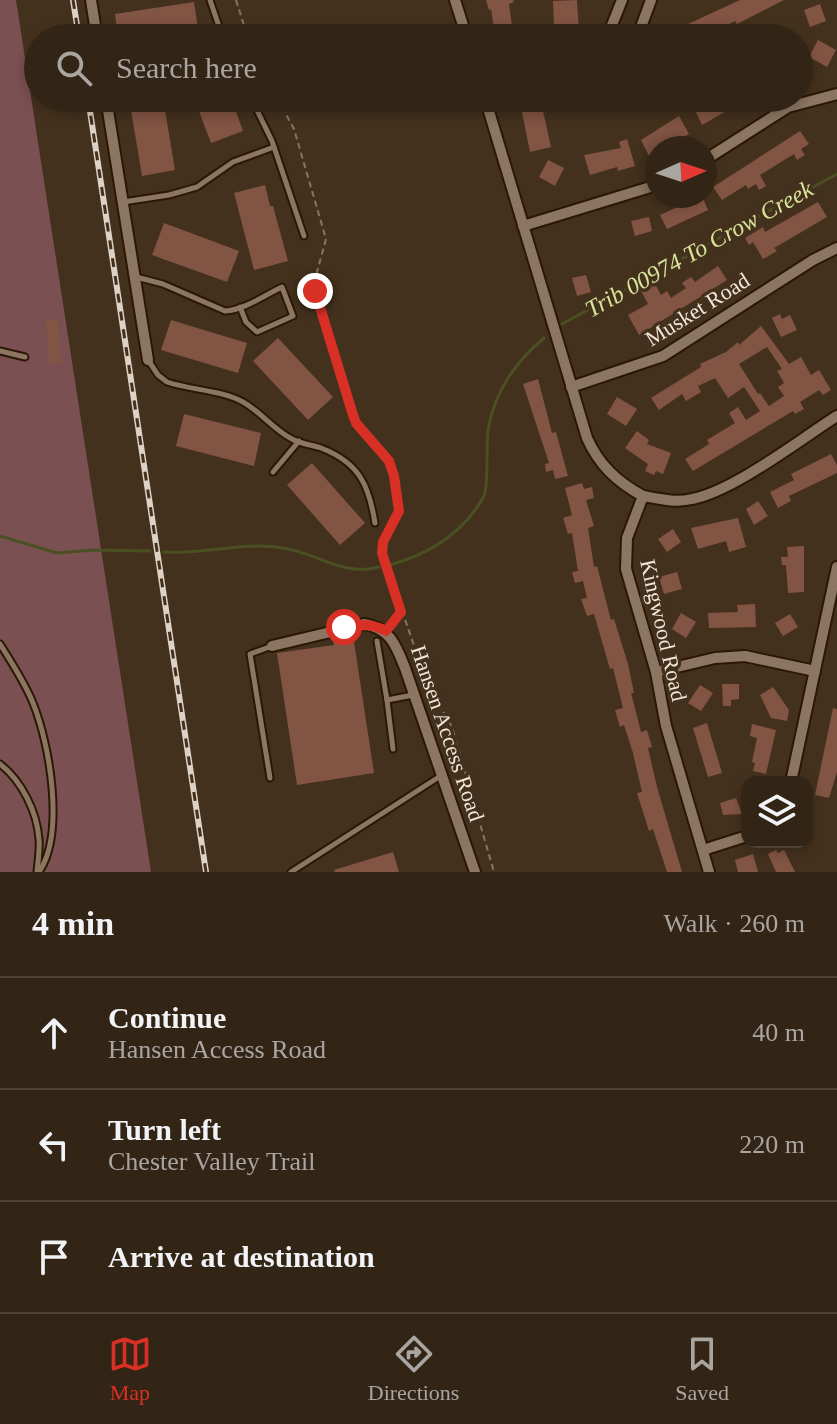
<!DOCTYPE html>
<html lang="en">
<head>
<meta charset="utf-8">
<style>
	body { margin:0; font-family:"Times New Roman",serif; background:#3e3123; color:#f1f3f6 }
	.controls { position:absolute; right:24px; bottom:24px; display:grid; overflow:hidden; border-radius:16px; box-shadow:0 4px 12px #0003 }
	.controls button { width:72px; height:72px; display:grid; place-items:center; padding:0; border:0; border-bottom:2px solid #4e4235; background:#332516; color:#f1f3f6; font:40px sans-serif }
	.compass { position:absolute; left:645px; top:136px; width:72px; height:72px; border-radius:50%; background:#332516; box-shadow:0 4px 12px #0003; rotate:87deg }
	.stop { position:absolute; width:24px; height:24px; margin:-18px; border:6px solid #d93025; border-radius:50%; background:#fff }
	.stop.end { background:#d93025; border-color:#fff; box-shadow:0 2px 8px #0008 }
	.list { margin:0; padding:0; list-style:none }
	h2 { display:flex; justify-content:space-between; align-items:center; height:104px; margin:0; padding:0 32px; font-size:34px }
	h2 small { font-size:26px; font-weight:400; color:#a9a5a1 }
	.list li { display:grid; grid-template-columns:52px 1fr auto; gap:24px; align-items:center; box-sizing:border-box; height:112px; padding:0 32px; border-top:2px solid #4e4235 }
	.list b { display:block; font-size:30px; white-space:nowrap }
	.list p { margin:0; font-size:26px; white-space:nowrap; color:#a9a5a1 }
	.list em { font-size:26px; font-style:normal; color:#a9a5a1 }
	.icon { flex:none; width:44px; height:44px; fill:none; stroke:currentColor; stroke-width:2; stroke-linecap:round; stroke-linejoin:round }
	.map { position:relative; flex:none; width:837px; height:872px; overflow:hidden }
	.search { position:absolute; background:#332516; box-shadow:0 4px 12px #0003; left:24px; right:24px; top:24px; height:88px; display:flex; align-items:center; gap:20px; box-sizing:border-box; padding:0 28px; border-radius:44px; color:#a9a5a1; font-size:30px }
	.sheet { height:440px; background:#332516 }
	nav { display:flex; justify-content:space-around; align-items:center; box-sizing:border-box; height:112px; border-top:2px solid #4e4235; background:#332516; font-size:22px; color:#a9a5a1 }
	nav a { display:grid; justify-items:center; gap:4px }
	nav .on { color:#d93025 }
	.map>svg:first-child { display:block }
</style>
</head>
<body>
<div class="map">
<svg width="837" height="872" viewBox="0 0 837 872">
	<rect width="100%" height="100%" fill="#44311d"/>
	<path fill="#7b5052" d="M0 0H16L151 872H0Z"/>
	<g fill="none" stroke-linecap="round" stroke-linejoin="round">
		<g stroke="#4a5022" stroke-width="3">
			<path d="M562 324 837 174"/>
			<path d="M0 536 57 553 93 550 150 551"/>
			<path d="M164 552C203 555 243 541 283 548 318 553 343 577 379 567"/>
			<path d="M390 565C425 555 454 539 476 509 479 504 483 499 485 493 489 471 485 447 489 425 496 390 517 360 544 338"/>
		</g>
	</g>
	<g fill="#825443" fill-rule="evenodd">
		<path d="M486 0H513L514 2 509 4 513 33 495 36 491 9 489 10Z"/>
		<path d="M577 0 579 32 563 33V25L554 26 553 1Z"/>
		<path d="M740 0H784L737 24 735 21 703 38H679L675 30Z"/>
		<path d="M194 2 199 36 118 38 115 14Z"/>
		<path d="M820 4 826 21 810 27 804 10Z"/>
		<path d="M818 40 836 50 827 67 809 57Z"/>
		<path d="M129 98H163L175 170 142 176Z"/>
		<path d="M194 98H231L243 131 211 143Z"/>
		<path d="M720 98H749L702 125 695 110Z"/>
		<path d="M541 102 551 147 530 152 521 107Z"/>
		<path d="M679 116 689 134 665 148H657V154L650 158 641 140Z"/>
		<path d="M800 131 809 144 801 149 805 155 797 160 794 154 760 175 766 186 759 190 756 184 748 189 746 185 722 200 713 187Z"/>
		<path d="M627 139 635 166 618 171 617 167 590 175 584 155 621 148 619 142Z"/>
		<path d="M548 160 564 168 555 186 539 177Z"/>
		<path d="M265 185 270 206H273L288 261 254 270 234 193Z"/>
		<path d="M702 196 708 210 667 229 660 215Z"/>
		<path d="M818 202 827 217 774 248 777 251 763 259 753 242 749 245 745 238 763 227 765 232Z"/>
		<path d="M649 217 652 231 635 236 631 221Z"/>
		<path d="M164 223 239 251 227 282 152 255Z"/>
		<path d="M718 266 727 280 639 335 628 315 648 304 641 291 655 284 661 295 667 291 671 298 686 288 682 283 691 277 695 282Z"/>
		<path d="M586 275 591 292 577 296 572 278Z"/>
		<path d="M780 314 782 319 790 315 797 330 781 337 772 318Z"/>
		<path d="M58 319 61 363 49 364 46 320Z"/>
		<path d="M171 320 247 343 238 373 161 350Z"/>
		<path d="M761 326 789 364 801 357 811 375 819 370 831 390 823 395 819 390 800 402 804 409 795 414 793 411 693 471 685 459 709 444 707 440 735 423 729 413 738 407 746 420 760 411 744 387 728 398 715 378 698 386 701 392 686 401 682 394 659 410 651 398 701 367 700 364 726 352 738 342 739 345ZM767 347 782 369 777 371 784 383 778 387 784 396 769 406 760 393 758 394 739 364Z"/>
		<path d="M278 338 333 397 308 420 253 361Z"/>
		<path d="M538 379 552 433 556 432 568 476 555 479 553 470 546 472 545 464 549 463 523 384Z"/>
		<path d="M617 397 637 409 626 426 607 414Z"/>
		<path d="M184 414 261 433 254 466 176 446Z"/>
		<path d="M637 431 649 440 647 444 671 453 663 474 656 471 654 475 645 471 648 464 625 448Z"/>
		<path d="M831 454 837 465V473L789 496 791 501 778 508 770 492 794 480 791 474Z"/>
		<path d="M312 463 365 523 340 545 287 485Z"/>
		<path d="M582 483 584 489 592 487 594 498 586 500 594 526 588 528 594 567 597 566 611 620 614 619 628 664 634 693H631L641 732 647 730 652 747 648 748 657 787 682 872H667L653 829 649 831 637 793 642 792 633 753 624 725 620 727 615 710 623 708 613 668 610 669 594 614 587 616 581 599 587 598 583 581 575 583 572 572 578 571 572 533 568 534 563 518 572 515 565 488Z"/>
		<path d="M758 501 768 516 754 525 746 509Z"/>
		<path d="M738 518 746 547 729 552 726 541 698 549 691 528Z"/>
		<path d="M673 529 681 542 667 552 658 539Z"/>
		<path d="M804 546V592L788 593 786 565H782L781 557H788L787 547Z"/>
		<path d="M677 572 682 589 664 594 659 577Z"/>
		<path d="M755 604 756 627 709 628 708 613 738 612 737 605Z"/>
		<path d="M681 613 696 622 686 638 672 629Z"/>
		<path d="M790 614 798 627 783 636 775 623Z"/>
		<path d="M353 635 374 773 297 785 277 653 334 645 333 640Z"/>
		<path d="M722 684H739V699L731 700V706H723Z"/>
		<path d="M700 685 713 693 701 711 688 703Z"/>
		<path d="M773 687 789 710 787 721 771 718 760 695Z"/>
		<path d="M833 708 837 709V772L829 798 815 795Z"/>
		<path d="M707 723 722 773 708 777 693 728Z"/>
		<path d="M752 724 776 730 766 774 753 771 755 763 752 762 757 738 750 736Z"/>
		<path d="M736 798 742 814 723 815 720 803Z"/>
		<path d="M776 850 778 853 784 850 795 872H776L768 854Z"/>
		<path d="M393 852 399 872H335L334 870Z"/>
		<path d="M753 854 758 872H738L735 860Z"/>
	</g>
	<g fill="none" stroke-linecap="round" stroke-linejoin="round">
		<defs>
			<g id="service">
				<path d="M210 0 223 38"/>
				<path d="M251 98 272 141 304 236"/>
				<path d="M123 202 169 195 197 187 233 162 274 147"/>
				<path d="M136 277 163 284 225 311C244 310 265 295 282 287L293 316 257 332 246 322 240 307"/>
				<path d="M0 351 25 357"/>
				<path d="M148 360 158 375 167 382C191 390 221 390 243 402 261 412 274 430 292 439 301 444 312 445 321 448 360 463 369 486 375 523"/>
				<path d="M273 472 299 441"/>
				<path d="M377 641 387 700 413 695"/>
				<path d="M0 644C12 663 25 683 33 703 50 745 65 834 39 872"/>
				<path d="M387 700 393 749"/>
				<path d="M0 764C22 781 37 812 39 839 40 849 38 861 37 872"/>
				<path d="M270 778 250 654 272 646"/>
				<path d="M291 872 442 775"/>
			</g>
			<g id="minor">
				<path d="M91 0 97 38"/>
				<path d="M455 0 467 38"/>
				<path d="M611 38 612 25 622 0"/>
				<path d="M637 38 651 0"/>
				<path d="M106 98 148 360"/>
				<path d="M485 98 587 438C599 465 617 482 643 496L627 538 626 569 656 672 666 726 709 872"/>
				<path d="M705 160 788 107 837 94"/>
				<path d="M523 226 657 185"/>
				<path d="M571 387 663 356 813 260 837 248"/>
				<path d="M643 496C660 499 676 503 692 499 734 491 799 440 837 416"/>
				<path d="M272 646 364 624C390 628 396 645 405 668L475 872"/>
				<path d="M656 672 715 658 745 656 815 671"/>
				<path d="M791 782 837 567"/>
				<path d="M703 850 747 836"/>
			</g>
		</defs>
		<use href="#service" stroke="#2a1805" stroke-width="9"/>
		<use href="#minor" stroke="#2a1805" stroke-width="14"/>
		<g stroke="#857564" stroke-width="2" stroke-dasharray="6 4" stroke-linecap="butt">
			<path d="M236 0 248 38"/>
			<path d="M277 98 294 129 326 239 314 283 321 313 353 415 389 461 399 494 397 519 383 542 382 553 428 686 452 727 494 872"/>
			<path d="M392 624 401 613"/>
		</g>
		<use href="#service" stroke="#8d7661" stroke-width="5"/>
		<use href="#minor" stroke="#8d7661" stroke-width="10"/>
		<defs>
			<g id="rail">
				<path d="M73 0 79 38"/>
				<path d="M88 98 206 872"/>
			</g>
		</defs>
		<use href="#rail" stroke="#ded1c5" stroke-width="6"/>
		<use href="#rail" stroke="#44311d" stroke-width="3" stroke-dasharray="9" stroke-linecap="butt"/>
	</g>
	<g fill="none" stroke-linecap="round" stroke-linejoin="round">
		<path stroke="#d93025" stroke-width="10" d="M315 291 353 415 356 423 389 461 394 476 399 511 383 542 382 553 401 612 386 631C371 623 360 625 344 627"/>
	</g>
	<g text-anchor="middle" stroke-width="7" stroke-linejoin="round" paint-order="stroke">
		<g font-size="22" fill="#f2e6da" stroke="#44311d">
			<text transform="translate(697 309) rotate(-32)" y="8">Musket Road</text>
			<text transform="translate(664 630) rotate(77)" y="8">Kingwood Road</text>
			<text transform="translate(448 733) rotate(71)" y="8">Hansen Access Road</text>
		</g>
		<g font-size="24" font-style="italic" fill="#d8e499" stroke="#44311d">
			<text transform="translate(699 249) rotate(-29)" y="8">Trib 00974 To Crow Creek</text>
		</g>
	</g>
</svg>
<div class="controls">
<button><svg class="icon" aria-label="layers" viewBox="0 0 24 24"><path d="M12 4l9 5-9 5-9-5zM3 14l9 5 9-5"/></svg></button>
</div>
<svg class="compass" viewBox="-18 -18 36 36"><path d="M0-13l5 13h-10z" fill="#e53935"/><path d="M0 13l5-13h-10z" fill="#a9a5a1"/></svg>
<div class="stop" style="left:344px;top:627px"></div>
<div class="stop end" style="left:315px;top:291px"></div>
<div class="search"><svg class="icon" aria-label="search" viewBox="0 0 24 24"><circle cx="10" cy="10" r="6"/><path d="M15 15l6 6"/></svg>Search here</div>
</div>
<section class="sheet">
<h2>4 min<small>Walk · 260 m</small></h2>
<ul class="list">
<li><svg class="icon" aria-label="ahead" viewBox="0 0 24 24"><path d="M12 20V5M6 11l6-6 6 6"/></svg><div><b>Continue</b><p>Hansen Access Road</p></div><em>40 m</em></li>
<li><svg class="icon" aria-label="left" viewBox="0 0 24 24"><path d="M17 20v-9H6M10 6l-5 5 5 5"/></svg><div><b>Turn left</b><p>Chester Valley Trail</p></div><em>220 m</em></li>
<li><svg class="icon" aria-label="arrive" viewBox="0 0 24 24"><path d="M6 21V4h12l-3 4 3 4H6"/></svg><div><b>Arrive at destination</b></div></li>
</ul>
</section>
<nav>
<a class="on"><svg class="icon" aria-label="map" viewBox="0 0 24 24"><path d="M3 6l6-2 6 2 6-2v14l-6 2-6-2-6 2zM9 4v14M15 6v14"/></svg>Map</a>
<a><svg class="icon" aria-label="directions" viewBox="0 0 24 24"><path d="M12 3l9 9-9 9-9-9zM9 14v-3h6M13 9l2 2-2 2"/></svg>Directions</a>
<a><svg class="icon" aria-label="saved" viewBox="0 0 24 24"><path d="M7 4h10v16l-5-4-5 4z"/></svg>Saved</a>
</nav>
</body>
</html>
